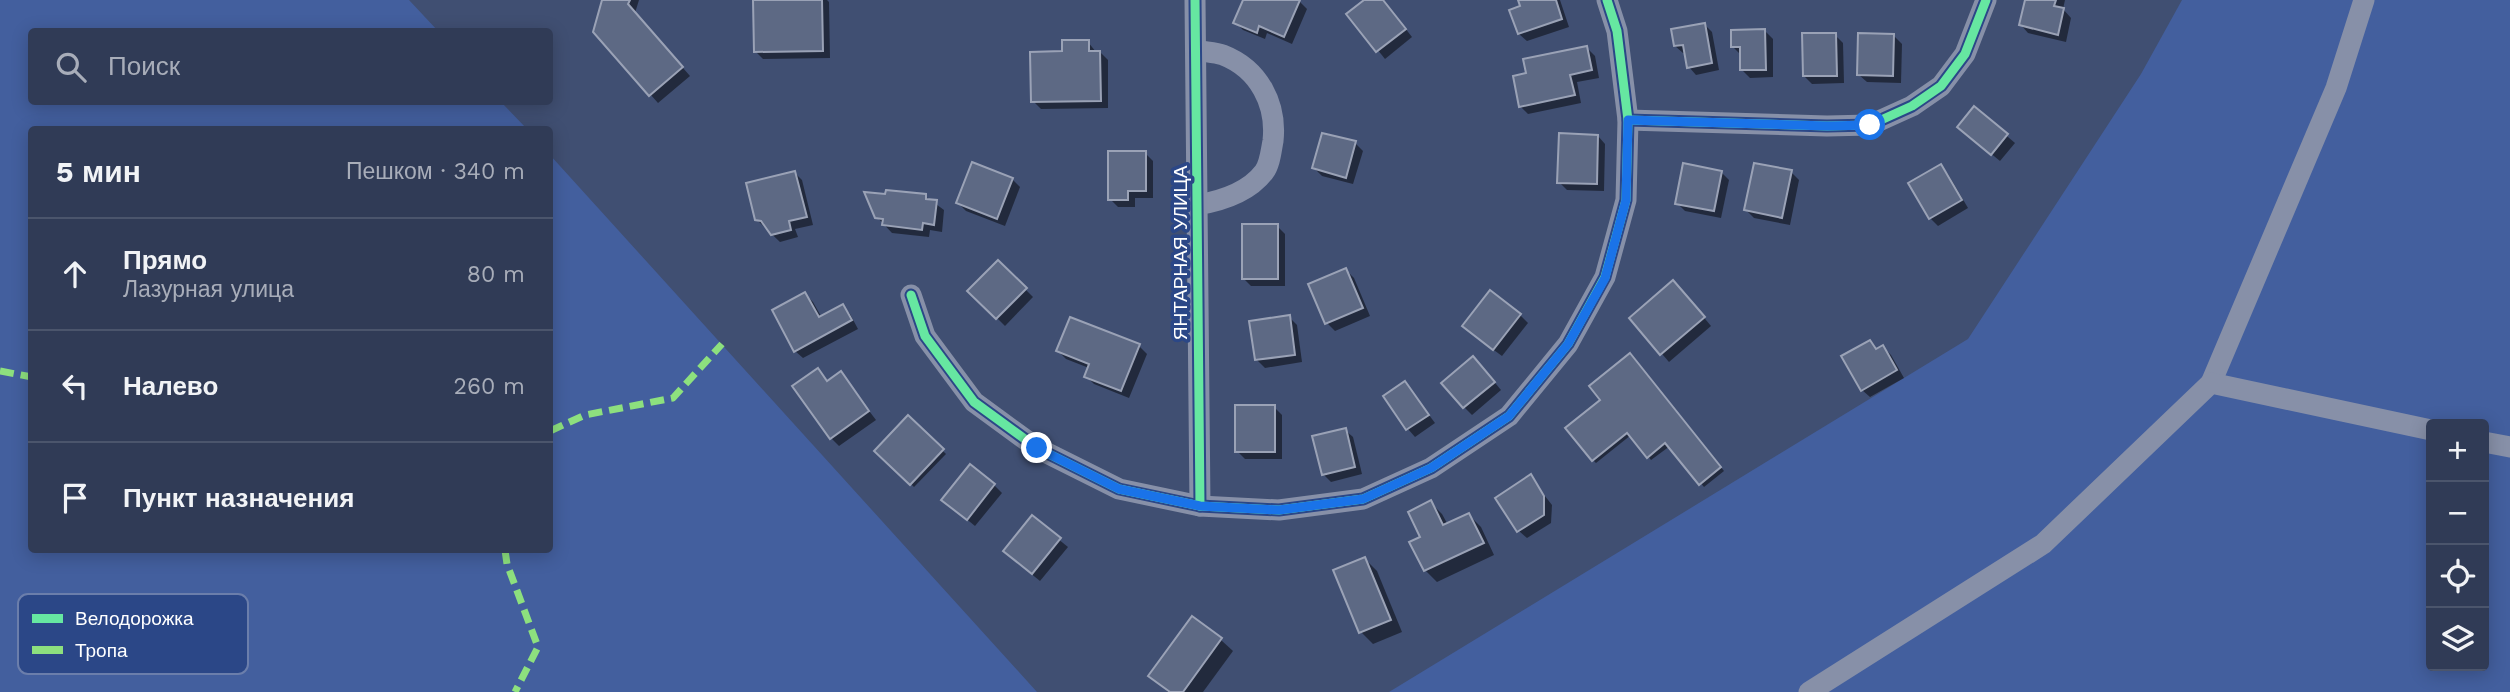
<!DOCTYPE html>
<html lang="ru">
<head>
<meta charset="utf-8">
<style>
	body { margin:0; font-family:"Work Sans",sans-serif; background:#3c4660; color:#f1f3f6 }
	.controls { position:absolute; right:21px; bottom:21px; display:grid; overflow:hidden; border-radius:7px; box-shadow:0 4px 18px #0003 }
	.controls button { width:63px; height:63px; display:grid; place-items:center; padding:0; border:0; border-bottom:2px solid #4b556c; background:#303b56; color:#f1f3f6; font:35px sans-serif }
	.stop { position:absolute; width:21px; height:21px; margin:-16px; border:5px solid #1a73e8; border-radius:50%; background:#fff }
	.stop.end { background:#1a73e8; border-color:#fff; box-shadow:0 2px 7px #0008 }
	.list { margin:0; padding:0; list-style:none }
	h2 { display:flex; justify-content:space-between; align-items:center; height:91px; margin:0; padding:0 28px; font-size:30px }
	h2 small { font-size:23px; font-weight:400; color:#a8adb9 }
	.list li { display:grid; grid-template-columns:46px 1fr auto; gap:21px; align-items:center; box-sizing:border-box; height:112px; padding:0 28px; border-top:2px solid #4b556c }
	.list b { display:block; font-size:26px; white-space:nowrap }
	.list p { margin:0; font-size:23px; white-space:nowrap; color:#a8adb9 }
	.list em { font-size:23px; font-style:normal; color:#a8adb9 }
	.icon { flex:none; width:38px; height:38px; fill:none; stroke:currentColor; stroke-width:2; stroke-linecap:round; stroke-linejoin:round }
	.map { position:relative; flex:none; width:2510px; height:692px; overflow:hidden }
	.search { position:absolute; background:#303b56; box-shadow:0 4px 18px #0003; left:28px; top:28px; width:525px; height:77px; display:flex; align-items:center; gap:18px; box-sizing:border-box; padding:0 24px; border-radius:7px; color:#a8adb9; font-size:26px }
	.panel { position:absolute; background:#303b56; box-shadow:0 4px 18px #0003; left:28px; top:126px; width:525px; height:427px; border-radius:7px }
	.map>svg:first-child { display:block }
</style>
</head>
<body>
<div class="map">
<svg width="2510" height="692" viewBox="0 0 2510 692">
	<rect width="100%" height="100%" fill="#404f72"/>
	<g fill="#435f9e" fill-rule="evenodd">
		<path d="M0 0H409L438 31 32 32V102H501L527 129 32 130V550H550V155L1037 692H0Z"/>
		<path d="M2182 0H2510V692H1389L1968 339 2141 74ZM2431 424H2484V666H2431Z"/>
	</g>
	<g fill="#0007">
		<path d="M604 0H639L635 13 690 76 658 103 595 32Z"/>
		<path d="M755 0H827L829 2 830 58 763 59 755 51Z"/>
		<path d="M1245 0 1299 1 1307 9 1292 44 1267 33 1265 39 1243 30 1235 22Z"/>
		<path d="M1367 0H1383L1412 37 1385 59 1349 14Z"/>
		<path d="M1520 0H1560L1569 27 1527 41 1519 34 1522 7Z"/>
		<path d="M2027 0H2065L2063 9 2071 18 2066 42 2028 33 2021 25Z"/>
		<path d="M1704 24 1712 32 1719 70 1696 75 1689 67 1686 53H1683L1675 46Z"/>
		<path d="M1765 31 1773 39V77L1750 78 1742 70 1741 55 1733 47Z"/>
		<path d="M1835 35 1843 43 1844 83 1812 84 1804 76Z"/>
		<path d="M1894 36 1902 44 1901 83 1867 82 1859 75Z"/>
		<path d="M1088 42 1096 52H1100L1108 60V108L1041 109 1033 101 1064 53Z"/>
		<path d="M1587 48 1595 56 1599 78 1577 82 1581 103 1528 114 1520 106Z"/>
		<path d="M1974 108 2015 143 2000 161 1967 134Z"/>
		<path d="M1598 136 1605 144 1604 191 1567 190 1559 182Z"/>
		<path d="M1355 143 1363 151 1353 184 1322 176 1314 168Z"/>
		<path d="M1145 153 1153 161V198H1135V207H1118L1110 199Z"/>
		<path d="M1941 166 1948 174 1968 208 1938 226 1930 218Z"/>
		<path d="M1721 172 1729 180 1721 218 1685 211 1677 203Z"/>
		<path d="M1791 172 1799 180 1790 225 1754 218 1746 210Z"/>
		<path d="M795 173 802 180 813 225 795 229 798 237 780 242 756 219Z"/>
		<path d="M1012 179 1020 187 1005 226 966 211 958 203Z"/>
		<path d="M925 196 944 210 942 232 930 230 929 237 892 233 877 217Z"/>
		<path d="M1277 226 1285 234V286H1251L1243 278Z"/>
		<path d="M998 262 1033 297 1005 326 969 290Z"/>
		<path d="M1346 270 1354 278 1370 316 1335 331 1327 323 1311 285Z"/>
		<path d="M1681 290 1711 326 1669 362 1631 318Z"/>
		<path d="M805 294 813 302 822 318 843 306 850 314 858 329 803 358 795 351Z"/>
		<path d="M1520 315 1528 323 1502 356 1472 334Z"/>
		<path d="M1289 317 1297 325 1302 362 1265 368 1257 360Z"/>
		<path d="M1870 342 1878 350 1883 347 1891 355 1904 378 1870 397 1862 390Z"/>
		<path d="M1139 346 1147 354 1129 398 1094 384 1086 376 1089 368 1066 359 1058 351Z"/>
		<path d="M1633 359 1724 471 1704 487 1670 446 1651 460 1631 435 1596 463 1593 460 1602 400Z"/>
		<path d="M1481 366 1501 390 1472 415 1464 407Z"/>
		<path d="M818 370 829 382 841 374 876 420 839 446 831 438Z"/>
		<path d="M1405 383 1435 423 1415 437 1408 429Z"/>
		<path d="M1274 407 1282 415V459H1245L1237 451Z"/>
		<path d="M908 417 946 454 914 487 876 451Z"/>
		<path d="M1345 430 1353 437 1362 474 1331 482 1323 474Z"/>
		<path d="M1530 477 1552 505 1551 523 1527 538 1519 531Z"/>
		<path d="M994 485 1002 493 975 526 952 507Z"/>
		<path d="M1431 503 1442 514 1448 525 1469 515 1481 527 1494 555 1437 582 1425 570 1412 543 1422 537Z"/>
		<path d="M1032 518 1068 547 1040 581 1013 559Z"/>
		<path d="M1365 559 1377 571 1402 632 1373 644 1361 632 1336 571Z"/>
		<path d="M1192 619 1221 640 1233 651 1203 692H1168L1150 676Z"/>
	</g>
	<g fill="#5d6984" stroke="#9aa2b6" stroke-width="2">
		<path d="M602 0H630L628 4 683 67 649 96 593 32Z"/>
		<path d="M753 0H822L823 51 754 52Z"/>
		<path d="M1243 0H1300L1284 37 1259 26 1257 33 1233 23Z"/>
		<path d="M1364 0H1383L1406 29 1376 52 1346 14Z"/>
		<path d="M1518 0H1556L1562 19 1518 34 1509 10 1520 6Z"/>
		<path d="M2025 0H2056L2054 6 2064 8 2058 35 2019 25Z"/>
		<path d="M1705 23 1712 63 1687 68 1683 45 1674 46 1671 29Z"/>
		<path d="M1765 29 1766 70H1740V47H1731V30Z"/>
		<path d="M1802 33H1836L1837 76H1803Z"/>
		<path d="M1858 33 1894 34 1893 76 1857 75Z"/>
		<path d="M1062 40H1089V51H1100L1101 101 1031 102 1030 52 1062 51Z"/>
		<path d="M1587 46 1592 70 1570 75 1575 95 1519 107 1513 76 1526 73 1523 59Z"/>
		<path d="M1974 106 2008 134 1991 155 1957 127Z"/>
		<path d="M1322 133 1356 141 1346 178 1312 168Z"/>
		<path d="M1559 133 1598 135 1597 184 1557 183Z"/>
		<path d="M1108 151H1146V191H1128V200H1108Z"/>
		<path d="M972 162 1013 178 997 219 956 203Z"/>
		<path d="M1683 163 1722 171 1714 211 1675 204Z"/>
		<path d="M1754 163 1792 170 1782 218 1744 210Z"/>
		<path d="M1941 164 1962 200 1929 219 1908 183Z"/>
		<path d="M795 171 807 217 789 221 791 230 771 235 761 221 755 220 746 183Z"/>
		<path d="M886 190 926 194V199L937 200 934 225 923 223 922 230 882 225 883 219 875 218 864 192 885 194Z"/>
		<rect x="1242" y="224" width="36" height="55"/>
		<path d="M998 260 1027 288 996 319 967 291Z"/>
		<path d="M1346 268 1363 308 1325 324 1308 284Z"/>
		<path d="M1673 280 1705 317 1660 355 1629 318Z"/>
		<path d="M1490 290 1521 314 1493 350 1462 326Z"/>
		<path d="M805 292 819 317 843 304 852 320 794 352 772 310Z"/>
		<path d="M1290 315 1295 355 1255 360 1249 321Z"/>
		<path d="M1070 317 1140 344 1121 391 1084 377 1089 364 1056 351Z"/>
		<path d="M1870 340 1876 349 1883 345 1897 370 1861 391 1841 356Z"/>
		<path d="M1630 353 1721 467 1699 485 1665 443 1647 458 1627 433 1592 461 1565 428 1600 400 1589 386Z"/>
		<path d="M1473 356 1495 382 1463 408 1441 383Z"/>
		<path d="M818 368 827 381 841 371 869 411 830 439 792 386Z"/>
		<path d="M1405 381 1429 415 1406 430 1383 396Z"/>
		<rect x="1235" y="405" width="40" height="47"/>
		<path d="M908 415 944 449 910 485 874 451Z"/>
		<path d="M1346 428 1355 467 1322 475 1312 436Z"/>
		<path d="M970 464 995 484 967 520 941 500Z"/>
		<path d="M1531 474 1544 496V515L1517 532 1495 498Z"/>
		<path d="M1431 500 1443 525 1469 513 1484 543 1424 571 1409 542 1420 537 1408 512Z"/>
		<path d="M1032 515 1061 538 1032 574 1003 551Z"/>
		<path d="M1365 557 1391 620 1359 633 1333 570Z"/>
		<path d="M1192 616 1222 638 1183 692H1170L1148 676Z"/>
	</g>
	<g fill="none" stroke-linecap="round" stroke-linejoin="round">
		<g stroke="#8790a8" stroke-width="21">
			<path d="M1195 0 1200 506"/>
			<path d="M1196 50C1204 52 1215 52 1223 55 1259 69 1277 104 1273 141 1271 151 1270 164 1264 172 1248 193 1221 201 1197 205"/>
			<path d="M1628 120 1827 126 1870 125 1912 106 1941 86 1965 54 1986 0"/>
			<path d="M911 295 925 336 974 402 1037 448 1119 489 1200 506 1279 510 1363 499 1431 468 1509 416 1568 344 1605 277 1626 200 1628 120 1617 31 1607 0"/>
			<path d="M2211 383 2336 88 2364 0"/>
			<path d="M2484 442 2510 447"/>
			<path d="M1809 692 2043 544 2211 383 2431 430"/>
		</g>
		<g stroke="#8de07e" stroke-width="7" stroke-dasharray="14 7" stroke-linecap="butt">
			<path d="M0 371 32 377"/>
			<path d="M550 431 585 415 673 398 722 344"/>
			<path d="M505 550 507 564 538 647 515 692"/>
		</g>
		<defs>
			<g id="cycleway">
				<path d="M1195 0 1200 506"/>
				<path d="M1628 120 1827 126 1870 125 1912 106 1941 86 1965 54 1986 0"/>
				<path d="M911 295 925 336 974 402 1037 448 1119 489 1200 506 1279 510 1363 499 1431 468 1509 416 1568 344 1605 277 1626 200 1628 120 1617 31 1607 0"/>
			</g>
		</defs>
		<use href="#cycleway" stroke="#2b4787" stroke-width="13"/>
		<use href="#cycleway" stroke="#66e7a1" stroke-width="9"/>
	</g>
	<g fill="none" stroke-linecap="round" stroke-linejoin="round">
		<path stroke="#1a73e8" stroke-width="9" d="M1037 448 1119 489 1200 506 1279 510 1363 499 1431 468 1509 416 1568 344 1605 278 1626 200 1628 120 1828 126 1870 125"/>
	</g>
	<g text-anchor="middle" stroke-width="7" stroke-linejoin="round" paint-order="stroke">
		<g font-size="19" fill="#fff" stroke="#2b4787">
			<text transform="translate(1180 253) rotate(-90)" y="7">ЯНТАРНАЯ УЛИЦА</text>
		</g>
	</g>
	<rect x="18" y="594" width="230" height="80" rx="10" fill="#2b4787" stroke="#6b7eab" stroke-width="2"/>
	<rect x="32" y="614" width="31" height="9" fill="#66e7a1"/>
	<rect x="32" y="646" width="31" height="8" fill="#8de07e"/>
	<g font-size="19" fill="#fff">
		<text x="75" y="625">Велодорожка</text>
		<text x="75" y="657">Тропа</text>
	</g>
</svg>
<div class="controls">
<button>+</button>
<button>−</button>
<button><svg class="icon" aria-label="locate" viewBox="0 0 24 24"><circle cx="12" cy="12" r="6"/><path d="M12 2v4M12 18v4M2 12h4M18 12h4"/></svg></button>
<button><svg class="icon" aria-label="layers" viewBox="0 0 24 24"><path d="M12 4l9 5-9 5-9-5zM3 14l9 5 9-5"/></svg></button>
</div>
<div class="stop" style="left:1870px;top:125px"></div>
<div class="stop end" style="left:1037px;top:448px"></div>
<div class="search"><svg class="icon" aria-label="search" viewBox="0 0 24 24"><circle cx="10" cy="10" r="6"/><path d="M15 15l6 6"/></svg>Поиск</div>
<section class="panel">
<h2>5 мин<small>Пешком · 340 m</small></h2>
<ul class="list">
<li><svg class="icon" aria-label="ahead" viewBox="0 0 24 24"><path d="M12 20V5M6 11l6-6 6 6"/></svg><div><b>Прямо</b><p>Лазурная улица</p></div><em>80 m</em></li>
<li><svg class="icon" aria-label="left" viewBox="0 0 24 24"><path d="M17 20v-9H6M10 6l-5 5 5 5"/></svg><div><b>Налево</b></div><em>260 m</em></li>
<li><svg class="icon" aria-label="arrive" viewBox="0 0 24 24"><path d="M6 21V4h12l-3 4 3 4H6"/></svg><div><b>Пункт назначения</b></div></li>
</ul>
</section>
</div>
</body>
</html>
